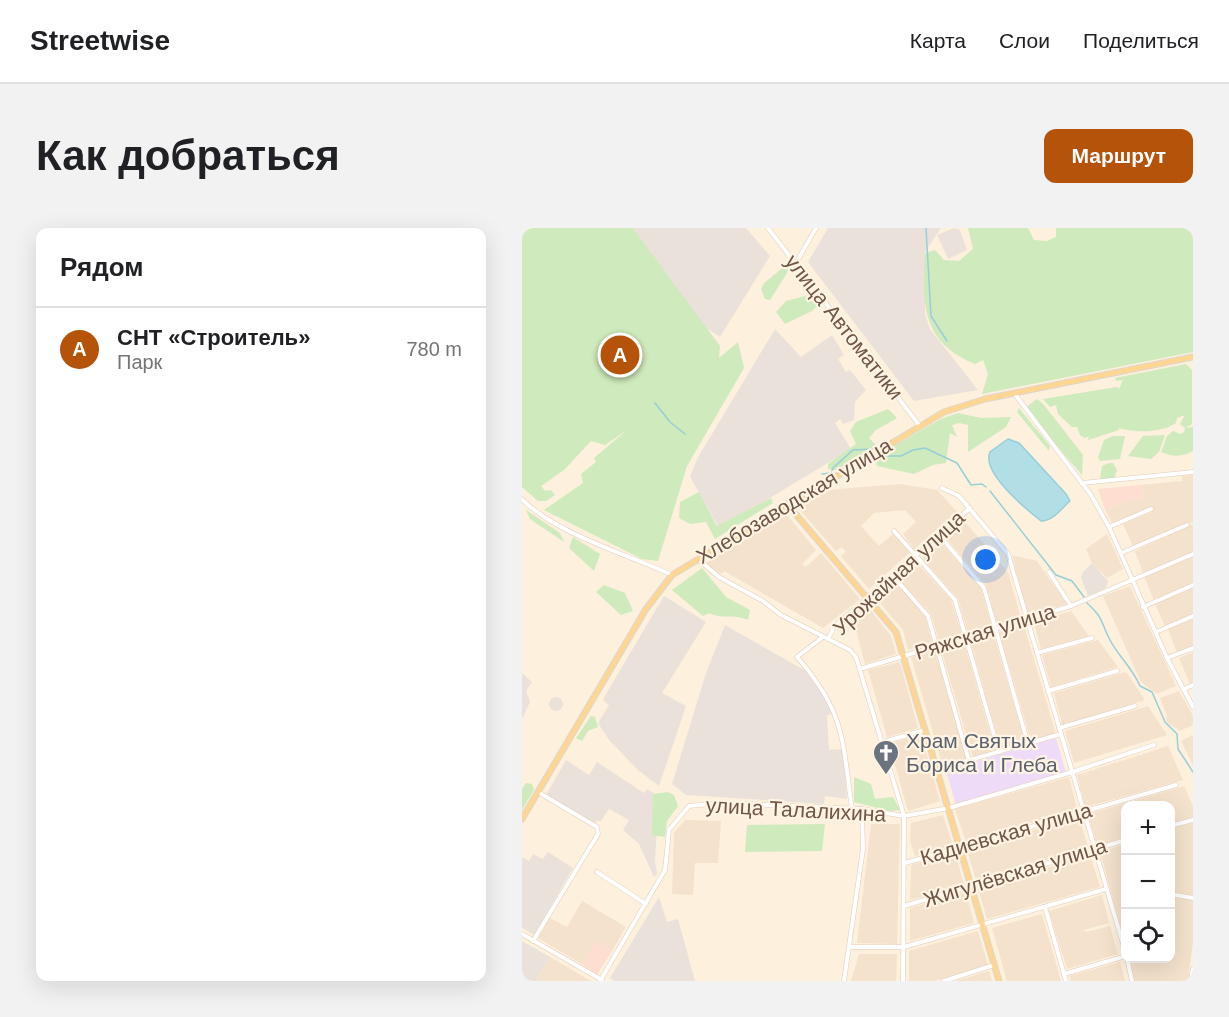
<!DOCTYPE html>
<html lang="ru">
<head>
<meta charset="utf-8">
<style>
	body { margin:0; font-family:Helvetica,sans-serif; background:#f2f2f2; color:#202124 }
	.controls { position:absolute; right:18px; bottom:18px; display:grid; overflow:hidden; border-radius:12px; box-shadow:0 6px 24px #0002 }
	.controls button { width:54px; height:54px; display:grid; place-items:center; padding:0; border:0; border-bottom:2px solid #e0e0e0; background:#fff; color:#202124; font:30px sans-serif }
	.you { position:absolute; left:464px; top:332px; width:21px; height:21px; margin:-15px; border:4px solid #fff; border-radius:50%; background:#1a73e8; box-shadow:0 0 0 9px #1a73e833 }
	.badge { display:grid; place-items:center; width:39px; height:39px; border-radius:50%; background:#b45309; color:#fff; font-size:20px; font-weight:700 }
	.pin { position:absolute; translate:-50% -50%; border:3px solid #fff; box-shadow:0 2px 6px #0006 }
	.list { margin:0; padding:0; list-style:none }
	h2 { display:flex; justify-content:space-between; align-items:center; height:78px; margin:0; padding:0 24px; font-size:26px }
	h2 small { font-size:20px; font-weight:400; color:#757577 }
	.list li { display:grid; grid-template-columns:39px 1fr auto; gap:18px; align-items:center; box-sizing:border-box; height:84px; padding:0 24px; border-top:2px solid #e0e0e0 }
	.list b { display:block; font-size:22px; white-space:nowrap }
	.list p { margin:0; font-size:20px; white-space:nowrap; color:#757577 }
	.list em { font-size:20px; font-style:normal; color:#757577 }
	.icon { flex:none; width:33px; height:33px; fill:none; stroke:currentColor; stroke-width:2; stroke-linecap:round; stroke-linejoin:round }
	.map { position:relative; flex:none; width:671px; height:753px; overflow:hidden; border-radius:12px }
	header { display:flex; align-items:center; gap:36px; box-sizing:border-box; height:84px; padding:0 30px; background:#fff; border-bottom:2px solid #e0e0e0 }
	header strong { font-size:28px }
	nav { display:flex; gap:33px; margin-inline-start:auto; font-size:21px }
	.intro { display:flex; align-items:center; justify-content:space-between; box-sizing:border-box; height:144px; padding:0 36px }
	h1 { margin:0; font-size:42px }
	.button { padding:15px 27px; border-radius:12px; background:#b45309; color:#fff; font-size:21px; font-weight:700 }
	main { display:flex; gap:36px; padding:0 36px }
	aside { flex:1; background:#fff; border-radius:12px; box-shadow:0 6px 24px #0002 }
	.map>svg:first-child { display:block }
</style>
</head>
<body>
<header>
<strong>Streetwise</strong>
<nav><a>Карта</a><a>Слои</a><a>Поделиться</a></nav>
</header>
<div class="intro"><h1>Как добраться</h1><a class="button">Маршрут</a></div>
<main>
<aside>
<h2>Рядом<small></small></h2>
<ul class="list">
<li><span class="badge">A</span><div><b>СНТ «Строитель»</b><p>Парк</p></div><em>780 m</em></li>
</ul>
</aside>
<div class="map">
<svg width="671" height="753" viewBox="0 0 671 753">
	<rect width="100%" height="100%" fill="#fdf0dd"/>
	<g fill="#f4e2cc">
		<path d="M671 247V294L611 318 601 296 630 284 629 279 590 295 583 282 607 272 621 271 619 257 660 253V248Z"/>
		<path d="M378 256 415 262 435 284 392 321 381 306 394 294 383 282 352 285 339 298 357 318 371 306 388 324 347 361 319 328 324 324 320 319 314 323 276 280 305 262Z"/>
		<path d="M265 287 294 322 280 336 284 339 299 325 338 371 301 400 202 343 200 346 188 340 184 335Z"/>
		<path d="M443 294 486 344 499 390 475 396 464 357 424 310Z"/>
		<path d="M671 296V324L621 345 613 323Z"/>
		<path d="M585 306 601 341 585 350 570 335 564 321Z"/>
		<path d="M419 314 459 360 470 399 446 405 436 370 400 330Z"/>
		<path d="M490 327 515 333 545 376 506 387Z"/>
		<path d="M671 328V356L632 372 622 349Z"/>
		<path d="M395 335 429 372 440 407 417 413 409 386 378 352Z"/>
		<path d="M373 354 403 388 410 415 386 422 381 402 354 370Z"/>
		<path d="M608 358 654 458 635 466 619 454 581 368Z"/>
		<path d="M671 359V386L643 398 633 376Z"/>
		<path d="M346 379 369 408 374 426 343 436 331 391Z"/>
		<path d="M549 383 567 408 519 421 512 394Z"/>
		<path d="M671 390V418L655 425 646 401Z"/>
		<path d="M502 397 534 506 509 513 477 404Z"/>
		<path d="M471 405 503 514 479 522 448 412Z"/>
		<path d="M576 412 596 439 529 459 520 427Z"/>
		<path d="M442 414 473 523 451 530 419 421Z"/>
		<path d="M413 423 445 532 421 539 389 429Z"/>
		<path d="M671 424V455L668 456 657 430Z"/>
		<path d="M378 434 396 500 365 509 346 442Z"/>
		<path d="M604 444 623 472 540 497 532 465Z"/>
		<path d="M657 463 671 488V497L658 503 644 493 645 488 638 470Z"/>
		<path d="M626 478 645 507 552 535 543 503Z"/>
		<path d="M399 506 418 573 386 583 367 516Z"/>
		<path d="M671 507V537L659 513Z"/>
		<path d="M646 518 661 552 563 579 555 547Z"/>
		<path d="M547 549 555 581 444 614 433 581Z"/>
		<path d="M662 558 671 578V589L649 596 648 578H604L603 609 575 618 566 586Z"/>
		<path d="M421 587 431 618 393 628 388 613 389 595Z"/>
		<path d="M557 588 566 620 454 652 445 622Z"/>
		<path d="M163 592 199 593 196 635H173L171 667 150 666 152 605Z"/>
		<path d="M671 594V668L649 665 648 601Z"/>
		<path d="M349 596H378L375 716 335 715Z"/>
		<path d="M603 616H604L603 715 578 624Z"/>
		<path d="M433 624 442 657 388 672 389 637Z"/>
		<path d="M568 627 578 659 465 691 456 660Z"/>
		<path d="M444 664 452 695 388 713V680Z"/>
		<path d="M580 667 587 695 562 702 564 704 588 698 596 726 545 741 527 683Z"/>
		<path d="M649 669 671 672V713L666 753H612L607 731 648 730Z"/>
		<path d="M60 673 104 699 90 723 74 714 60 736 16 710 28 690 45 699Z"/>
		<path d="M520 686 539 753H485L470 700Z"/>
		<path d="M456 703 466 737 413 753H387V723Z"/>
		<path d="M337 726H375L374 753H329Z"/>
		<path d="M28 729 69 753H14Z"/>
		<path d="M598 734 603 753H549L547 748Z"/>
		<path d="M467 743 470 753H433Z"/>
	</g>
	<g fill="#feded0">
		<path d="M619 257 621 271 607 272 583 282 576 261Z"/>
		<path d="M74 713 90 723 75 747 60 736Z"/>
	</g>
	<g fill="#eae2da">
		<path d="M111 0H224L248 28 198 109 181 98Z"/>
		<path d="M306 0H419L403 24V86L408 101 456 162 392 173 286 34Z"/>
		<path d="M432 0 438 2 445 22 426 31 415 7Z"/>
		<path d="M253 101 279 129 310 107 322 127 316 131 324 144 328 142 344 162 333 174 332 192 321 196 318 191 313 195 329 221 200 299 195 296 168 249 175 231Z"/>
		<path d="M570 335 586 353 584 360 566 368 559 350 561 344Z"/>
		<path d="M142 368 184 394 140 465 164 478 137 558 116 542 87 512 76 495 87 477 81 472 84 466Z"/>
		<path d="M203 397 282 442 300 465 311 485 305 488 307 522 321 521 325 571 303 568 302 576 164 567 150 556 184 445Z"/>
		<path d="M0 445 10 454 4 463 8 474 0 491Z"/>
		<circle cx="34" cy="476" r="7"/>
		<path d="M44 532 67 547 75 534 122 565 125 561 137 568 133 632 135 646 132 649 117 616 101 602 107 592 87 581 79 593 70 594 24 567Z"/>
		<path d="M26 624 51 640 12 707 0 700V629L7 633 11 626 21 631Z"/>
		<path d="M137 669 145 694 156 691 173 753H92L88 750Z"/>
		<path d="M0 713 28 729 14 753H0Z"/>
	</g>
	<path fill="#eddbf8" d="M534 510 544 545 434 577 424 542Z"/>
	<g fill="#cfeabc">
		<path d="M0 0H111L198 118 197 130 216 114 222 140 165 238 136 333 120 331 22 282 61 255 59 246 74 234 72 230 105 202 83 217 69 213 42 242 19 258 23 263 29 262 33 267 24 273H16L0 259Z"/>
		<path d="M446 0H506L512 12 525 13 534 9V0H671V124L460 166 466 146 461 132 453 136C399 114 400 76 403 25L413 22 422 32 437 33 451 21Z"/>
		<path d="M263 38 266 39 265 45 248 72 243 71 239 61 242 55Z"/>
		<path d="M292 66 296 77 290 83 263 96 254 84 264 73Z"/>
		<path d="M664 136 670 142V196L663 200 658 196 663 187 655 190 654 195C639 205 614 205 597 200V202L566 212 567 208 563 210 558 207 555 199H550L536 186 534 177 528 179 521 171 595 159 597 161 601 152 594 153 593 150Z"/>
		<path d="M515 171 522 177 561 227 560 247C549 234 539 223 529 211 520 200 514 190 503 180Z"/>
		<path d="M497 180 528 218 527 223 495 184Z"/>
		<path d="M366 181 375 190 354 202 347 210 355 218 314 242 306 241V236L334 216 328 203 334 194Z"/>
		<path d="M436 185 459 190 489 189 484 199 446 224V197L437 195 430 197 435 209 428 205 424 235 411 237 392 246 355 238 353 229 419 191Z"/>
		<path d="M671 199V223C661 229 650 229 639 224L645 208 651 203 658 206 662 204 663 200Z"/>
		<path d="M643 207 637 224 629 231 606 228 621 208Z"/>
		<path d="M591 208H603L598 231 578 233 576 229 582 212Z"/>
		<path d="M587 235H591L595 242 592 251H578L580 238Z"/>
		<path d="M177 264 195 298 249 270 251 275 193 311 184 294 168 296 157 290 158 274Z"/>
		<path d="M4 282 38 305 42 314 8 291Z"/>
		<path d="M51 309 78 326 72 343 47 320Z"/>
		<path d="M180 340 204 369 228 382 226 392C209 385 202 392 187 385L181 388 150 362Z"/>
		<path d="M82 357 103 365 111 383 99 387 74 364Z"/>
		<path d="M69 488 73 489 76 499 66 503 60 513 54 510Z"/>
		<path d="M332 549 349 556 353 571 371 569 378 582 368 583 332 574Z"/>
		<path d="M4 555 10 556 12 562 0 582V561Z"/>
		<path d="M146 564 152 567 156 578 145 593 143 609 130 607 131 566Z"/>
		<path d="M303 596 300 623 223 624 225 597Z"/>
	</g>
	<path fill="#b2dfe6" stroke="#98ced8" stroke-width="1.5" d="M486 211 497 215 544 266 548 273C539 281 531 293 519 293 504 281 459 244 468 224Z"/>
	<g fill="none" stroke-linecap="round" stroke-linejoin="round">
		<g stroke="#98ced8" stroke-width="1.5">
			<path d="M404 0 409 88 425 113"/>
			<path d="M133 175 148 194 163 206"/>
			<path d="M366 228H379L391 222 403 220 435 235 449 257 460 256 464 259"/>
			<path d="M300 246 309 245 311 240 331 222 351 221"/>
			<path d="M468 263 534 347 550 353 562 369"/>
			<path d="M565 375C582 391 578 392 587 410 595 427 610 439 618 458L630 464 643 494 655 506 656 521 671 544"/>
		</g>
		<defs>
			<g id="minor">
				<path d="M246 0 398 198"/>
				<path d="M274 35 294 0"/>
				<path d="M492 165 569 267 587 299 645 430 671 479"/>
				<path d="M560 255 671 244"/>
				<path d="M420 260 437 268 486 326 604 726"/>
				<path d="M0 271C32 305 107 327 150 347"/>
				<path d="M587 299 629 281"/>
				<path d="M372 303 433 372 477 524"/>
				<path d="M418 308 462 360 506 516"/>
				<path d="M599 325 665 297"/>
				<path d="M176 331 197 349 241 373 259 387 328 422 334 429 382 588 381 753"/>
				<path d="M371 348 406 388 447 533"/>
				<path d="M549 378 671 326"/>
				<path d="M621 379 671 357"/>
				<path d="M634 404 671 388"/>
				<path d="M301 409 275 429C324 485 320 512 330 581"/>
				<path d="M306 411 312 399 448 280"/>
				<path d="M515 425 570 410"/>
				<path d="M645 430 671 420"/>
				<path d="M338 441 549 378 527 344"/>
				<path d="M662 461 671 457"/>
				<path d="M526 463 595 443"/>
				<path d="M537 500 613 478"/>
				<path d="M361 514 403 502"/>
				<path d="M416 541 539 506"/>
				<path d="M648 598 671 592"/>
				<path d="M383 635 654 557"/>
				<path d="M75 644 124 676"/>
				<path d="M648 666 671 670"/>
				<path d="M382 678 604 612"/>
				<path d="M523 679 544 753"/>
				<path d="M0 706 80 752"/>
				<path d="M11 713 76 606 75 599 16 564"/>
				<path d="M328 719H382L584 661"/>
				<path d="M605 730 610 753"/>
				<path d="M542 746 604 728"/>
				<path d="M78 753 143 642 147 602 167 578 198 575 340 581 382 588 427 580 550 544 632 517"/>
				<path d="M322 753 341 621 340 581"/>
				<path d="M422 753 472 737"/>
				<path d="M669 753 671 741"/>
			</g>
			<g id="major">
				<path d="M265 276 374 404 477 753"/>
				<path d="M0 591 124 381 150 347 422 184 463 171 671 129"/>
			</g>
		</defs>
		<use href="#minor" stroke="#e0ccba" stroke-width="5"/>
		<use href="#major" stroke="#ddd6d3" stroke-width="7"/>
		<use href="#minor" stroke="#fff" stroke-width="4"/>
		<use href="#major" stroke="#fed693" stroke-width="5"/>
	</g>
	<defs>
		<symbol id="church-pin" viewBox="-11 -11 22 30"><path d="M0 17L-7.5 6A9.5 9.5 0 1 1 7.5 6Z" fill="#6b7280" stroke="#fff4e4"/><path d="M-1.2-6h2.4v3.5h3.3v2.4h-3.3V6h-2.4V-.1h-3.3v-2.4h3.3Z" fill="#fff"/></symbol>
	</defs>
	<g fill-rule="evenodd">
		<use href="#church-pin" x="349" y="510" width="30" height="40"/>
	</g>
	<g text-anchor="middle" stroke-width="4.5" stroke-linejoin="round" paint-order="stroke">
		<g font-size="21" fill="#725546" stroke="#fff4e4">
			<text transform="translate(322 99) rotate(52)" y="7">улица Автоматики</text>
			<text transform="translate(272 273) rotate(-31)" y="7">Хлебозаводская улица</text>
			<text transform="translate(377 345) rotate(-43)" y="7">Урожайная улица</text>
			<text transform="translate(463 404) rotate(-17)" y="7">Ряжская улица</text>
			<text transform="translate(274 582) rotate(3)" y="7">улица Талалихина</text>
			<text transform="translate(484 606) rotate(-16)" y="7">Кадиевская улица</text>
			<text transform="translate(493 645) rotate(-17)" y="7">Жигулёвская улица</text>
		</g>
		<g font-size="21" fill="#5b616d" stroke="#fff4e4" text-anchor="start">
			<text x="384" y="520">Храм Святых<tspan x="384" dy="24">Бориса и Глеба</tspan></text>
		</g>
	</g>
</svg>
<div class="controls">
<button>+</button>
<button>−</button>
<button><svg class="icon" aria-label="locate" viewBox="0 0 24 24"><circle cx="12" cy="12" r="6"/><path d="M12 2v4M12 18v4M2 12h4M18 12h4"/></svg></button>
</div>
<div class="you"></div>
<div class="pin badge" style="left:98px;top:127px">A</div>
</div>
</main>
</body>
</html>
